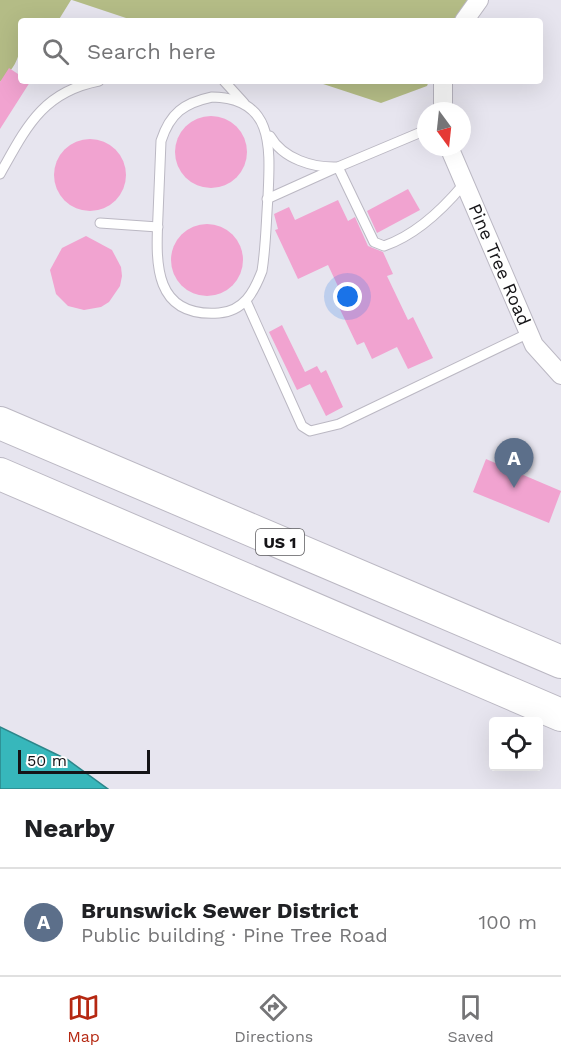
<!DOCTYPE html>
<html lang="en">
<head>
<meta charset="utf-8">
<style>
	body { margin:0; font-family:"Work Sans",sans-serif; background:#f6f6f6; color:#202124 }
	.controls { position:absolute; right:18px; bottom:18px; display:grid; overflow:hidden; border-radius:6px; box-shadow:0 6px 24px #0002 }
	.controls button { width:54px; height:54px; display:grid; place-items:center; padding:0; border:0; border-bottom:2px solid #e0e0e0; background:#fff; color:#202124; font:30px sans-serif }
	.compass { position:absolute; left:417px; top:102px; width:54px; height:54px; border-radius:50%; background:#fff; box-shadow:0 6px 24px #0002; rotate:165deg }
	.scale { position:absolute; left:18px; bottom:15px; width:132px; box-sizing:border-box; padding-left:6px; border:3px solid #151417; border-top:0; font-size:16px; line-height:21px; white-space:nowrap; color:#151417; -webkit-text-stroke:4px #fff; paint-order:stroke }
	.you { position:absolute; left:348px; top:297px; width:21px; height:21px; margin:-15px; border:4px solid #fff; border-radius:50%; background:#1a73e8; box-shadow:0 0 0 9px #1a73e833 }
	.badge { display:grid; place-items:center; width:39px; height:39px; border-radius:50%; background:#b52812; color:#fff; font-size:20px; font-weight:700 }
	.pin { position:absolute; translate:-50% -50px; filter:drop-shadow(0 2px 3px #0008) }
	.pin::after { content:''; position:absolute; top:32px; width:21px; height:18px; background:inherit; clip-path:polygon(0 0,100% 0,50% 100%) }
	.list { margin:0; padding:0; list-style:none }
	h2 { display:flex; justify-content:space-between; align-items:center; height:78px; margin:0; padding:0 24px; font-size:26px }
	h2 small { font-size:20px; font-weight:400; color:#757577 }
	.list li { display:grid; grid-template-columns:39px 1fr auto; gap:18px; align-items:center; box-sizing:border-box; height:108px; padding:0 24px; border-top:2px solid #e0e0e0 }
	.list b { display:block; font-size:22px; white-space:nowrap }
	.list p { margin:0; font-size:20px; white-space:nowrap; color:#757577 }
	.list em { font-size:20px; font-style:normal; color:#757577 }
	.icon { flex:none; width:33px; height:33px; fill:none; stroke:currentColor; stroke-width:2; stroke-linecap:round; stroke-linejoin:round }
	.map { position:relative; flex:none; width:561px; height:789px; overflow:hidden }
	.search { position:absolute; background:#fff; box-shadow:0 6px 24px #0002; left:18px; right:18px; top:18px; height:66px; display:flex; align-items:center; gap:15px; box-sizing:border-box; padding:0 21px; border-radius:6px; color:#757577; font-size:22px }
	.sheet { height:186px; background:#fff }
	nav { display:flex; justify-content:space-around; align-items:center; box-sizing:border-box; height:84px; border-top:2px solid #e0e0e0; background:#fff; font-size:16px; color:#757577 }
	nav a { display:grid; justify-items:center; gap:3px }
	nav .on { color:#b52812 }
	.map>svg:first-child { display:block }
</style>
</head>
<body>
<div class="map">
<svg width="561" height="789" viewBox="0 0 561 789">
	<rect width="100%" height="100%" fill="#e7e5ef"/>
	<g fill="#b4bc86">
		<path d="M0 0H71L58 21H21C21 50 22 61 0 82Z"/>
		<path d="M72 0H468L456 21H135Z"/>
		<path d="M314 81H429L427 86 381 103Z"/>
	</g>
	<path fill="#37b7bb" stroke="#2d868a" stroke-width="1.5" d="M0 727 68 760 108 789H0Z"/>
	<g fill="#f1a3d0">
		<path d="M9 68 21 76V81L30 82 0 129V82Z"/>
		<circle cx="211" cy="152" r="36"/>
		<circle cx="90" cy="175" r="36"/>
		<path d="M408 189 420 210 377 233 367 211Z"/>
		<path d="M338 200 348 221 355 217 368 246 383 252 393 274 387 276 408 320 413 317 433 358 408 369 397 347 372 359 364 342 357 345 336 301 343 297 328 265 298 279 275 230 278 229 274 214 289 207 295 220Z"/>
		<circle cx="207" cy="260" r="36"/>
		<path d="M86 236 112 250 121 267 122 276 120 286 109 302 101 307 84 310 68 306 56 294 50 270 62 248Z"/>
		<path d="M282 325 305 372 317 366 321 373 326 370 343 407 326 416 310 384 297 390 269 332Z"/>
		<path d="M486 459 561 491 549 523 473 492Z"/>
	</g>
	<g fill="none" stroke-linecap="round" stroke-linejoin="round">
		<defs>
			<g id="service">
				<path d="M224 81 244 103"/>
				<path d="M212 97C275 98 270 149 268 197 266 222 266 246 262 271 254 292 244 311 219 313 152 318 156 261 158 215 159 190 160 166 161 141 170 113 184 103 212 97Z"/>
				<path d="M270 136C283 159 313 168 338 167L426 130"/>
				<path d="M0 174C26 128 42 92 99 81"/>
				<path d="M267 199 338 167 374 242 384 246C416 235 442 210 463 185"/>
				<path d="M100 223 158 227"/>
				<path d="M246 301 302 426 310 431 339 424 529 333"/>
			</g>
			<g id="minor">
				<path d="M464 21 479 0"/>
				<path d="M443 111V81"/>
				<path id="s1" d="M449 147 534 345 561 375"/>
			</g>
			<g id="motorway">
				<path d="M0 423 561 662"/>
				<path d="M0 474 561 715"/>
			</g>
		</defs>
		<use href="#service" stroke="#bbb8c3" stroke-width="11"/>
		<use href="#minor" stroke="#bbb8c3" stroke-width="20"/>
		<use href="#motorway" stroke="#bbb8c3" stroke-width="34"/>
		<use href="#service" stroke="#fff" stroke-width="9"/>
		<use href="#minor" stroke="#fff" stroke-width="18"/>
		<use href="#motorway" stroke="#fff" stroke-width="32"/>
	</g>
	<g text-anchor="middle" stroke-width="6" stroke-linejoin="round" paint-order="stroke">
		<rect fill="#fff" stroke="#5b5a5d" stroke-width="1.5" x="256" y="529" width="48" height="26" rx="4.5"/>
		<g font-size="16" font-weight="bold" fill="#151417">
			<text x="280" y="548">US 1</text>
		</g>
		<g font-size="18" fill="#151417" stroke="#fff">
			<text dy="6" stroke="none"><textPath href="#s1" startOffset="128">Pine Tree Road</textPath></text>
		</g>
	</g>
</svg>
<div class="controls">
<button><svg class="icon" aria-label="locate" viewBox="0 0 24 24"><circle cx="12" cy="12" r="6"/><path d="M12 2v4M12 18v4M2 12h4M18 12h4"/></svg></button>
</div>
<svg class="compass" viewBox="-18 -18 36 36"><path d="M0-13l5 13h-10z" fill="#e53935"/><path d="M0 13l5-13h-10z" fill="#757577"/></svg>
<div class="scale">50 m</div>
<div class="you"></div>
<div class="pin badge" style="left:514px;top:488px;background:#5c6f8a">A</div>
<div class="search"><svg class="icon" aria-label="search" viewBox="0 0 24 24"><circle cx="10" cy="10" r="6"/><path d="M15 15l6 6"/></svg>Search here</div>
</div>
<section class="sheet">
<h2>Nearby<small></small></h2>
<ul class="list">
<li><span class="badge" style="background:#5c6f8a">A</span><div><b>Brunswick Sewer District</b><p>Public building · Pine Tree Road</p></div><em>100 m</em></li>
</ul>
</section>
<nav>
<a class="on"><svg class="icon" aria-label="map" viewBox="0 0 24 24"><path d="M3 6l6-2 6 2 6-2v14l-6 2-6-2-6 2zM9 4v14M15 6v14"/></svg>Map</a>
<a><svg class="icon" aria-label="directions" viewBox="0 0 24 24"><path d="M12 3l9 9-9 9-9-9zM9 14v-3h6M13 9l2 2-2 2"/></svg>Directions</a>
<a><svg class="icon" aria-label="saved" viewBox="0 0 24 24"><path d="M7 4h10v16l-5-4-5 4z"/></svg>Saved</a>
</nav>
</body>
</html>
